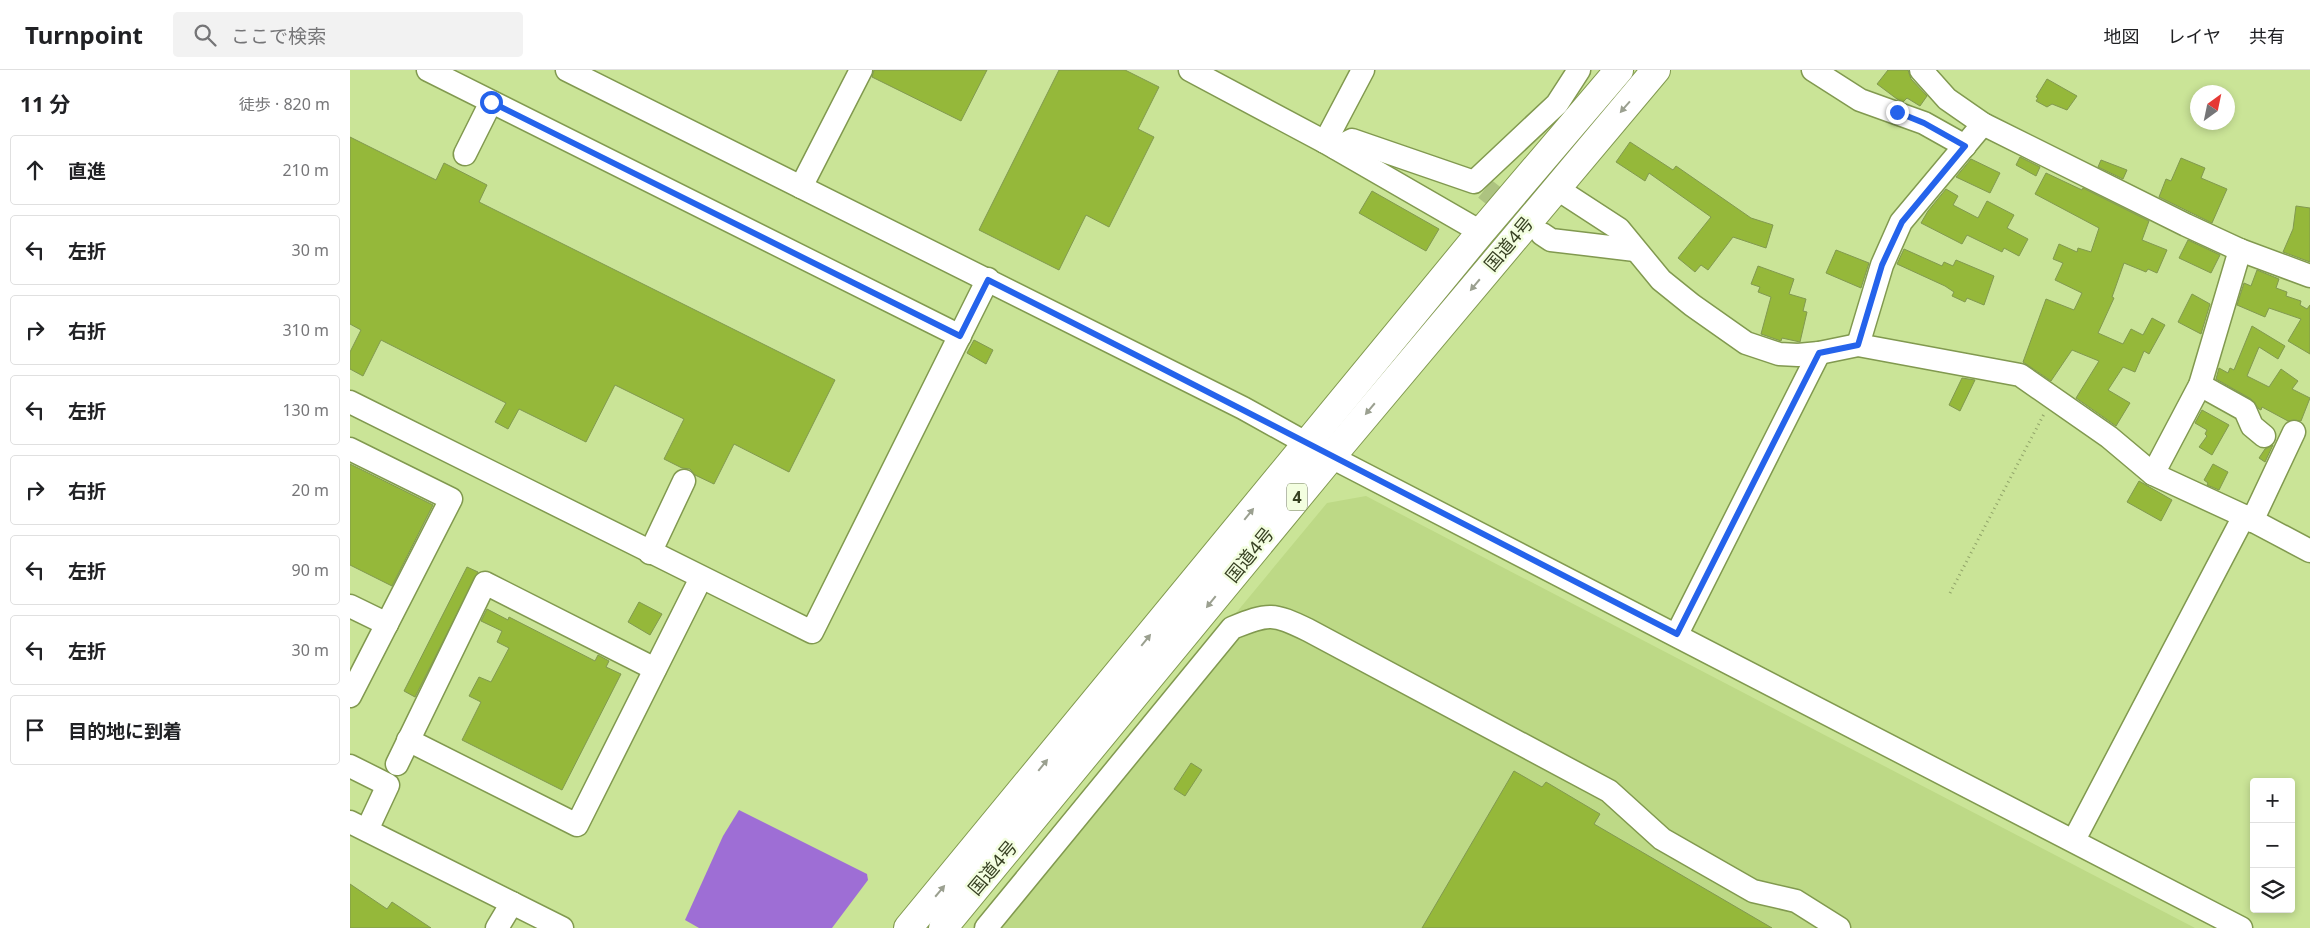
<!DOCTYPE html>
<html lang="ja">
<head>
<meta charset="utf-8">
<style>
	body { margin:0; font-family:"Noto Sans","Noto Sans JP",sans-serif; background:#f2f2f2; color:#202124 }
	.controls { position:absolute; right:15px; bottom:15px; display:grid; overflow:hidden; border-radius:5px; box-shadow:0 2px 8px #0003 }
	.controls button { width:45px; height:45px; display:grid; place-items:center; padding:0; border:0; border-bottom:1px solid #e0e0e0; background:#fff; color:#202124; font:25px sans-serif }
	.compass { position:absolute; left:1840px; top:15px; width:45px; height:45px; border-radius:50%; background:#fff; box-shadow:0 2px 8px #0003; rotate:33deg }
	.stop { position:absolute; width:15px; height:15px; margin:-11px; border:4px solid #2563eb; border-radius:50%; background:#fff }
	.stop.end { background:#2563eb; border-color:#fff; box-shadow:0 1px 5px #0008 }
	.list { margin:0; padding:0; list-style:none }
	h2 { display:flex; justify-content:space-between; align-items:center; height:65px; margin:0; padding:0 20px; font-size:21px }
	h2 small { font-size:16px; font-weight:400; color:#757577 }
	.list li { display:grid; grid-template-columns:32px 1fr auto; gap:15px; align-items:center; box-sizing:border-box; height:70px; margin:0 10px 10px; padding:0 10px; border:1px solid #e0e0e0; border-radius:5px }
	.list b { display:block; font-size:19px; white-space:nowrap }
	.list em { font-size:16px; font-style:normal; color:#757577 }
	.icon { flex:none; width:28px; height:28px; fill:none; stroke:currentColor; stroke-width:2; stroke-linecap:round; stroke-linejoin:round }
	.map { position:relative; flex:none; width:1960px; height:858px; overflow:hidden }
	header { display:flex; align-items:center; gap:30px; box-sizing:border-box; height:70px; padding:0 25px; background:#fff; border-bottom:1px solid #e0e0e0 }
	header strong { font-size:24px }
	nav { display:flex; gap:28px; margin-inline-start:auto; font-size:18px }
	.search { width:350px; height:45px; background:#f2f2f2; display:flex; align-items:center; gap:12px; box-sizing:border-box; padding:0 18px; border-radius:5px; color:#757577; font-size:19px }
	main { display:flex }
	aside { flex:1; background:#fff }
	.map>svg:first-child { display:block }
</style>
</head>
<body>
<header>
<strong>Turnpoint</strong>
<div class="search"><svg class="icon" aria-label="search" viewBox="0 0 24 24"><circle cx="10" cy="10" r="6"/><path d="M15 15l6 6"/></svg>ここで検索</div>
<nav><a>地図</a><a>レイヤ</a><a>共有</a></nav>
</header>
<main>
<aside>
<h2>11 分<small>徒歩 · 820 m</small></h2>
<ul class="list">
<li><svg class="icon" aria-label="ahead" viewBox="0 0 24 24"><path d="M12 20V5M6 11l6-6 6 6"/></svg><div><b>直進</b></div><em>210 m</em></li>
<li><svg class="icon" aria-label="left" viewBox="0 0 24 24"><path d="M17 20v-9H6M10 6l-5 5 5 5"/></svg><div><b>左折</b></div><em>30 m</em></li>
<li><svg class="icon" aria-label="right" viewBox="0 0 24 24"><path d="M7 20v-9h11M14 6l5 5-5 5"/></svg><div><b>右折</b></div><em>310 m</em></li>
<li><svg class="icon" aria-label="left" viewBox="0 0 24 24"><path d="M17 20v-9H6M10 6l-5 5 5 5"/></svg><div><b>左折</b></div><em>130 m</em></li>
<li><svg class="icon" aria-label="right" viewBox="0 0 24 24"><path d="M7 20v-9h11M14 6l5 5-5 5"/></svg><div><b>右折</b></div><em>20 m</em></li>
<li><svg class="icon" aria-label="left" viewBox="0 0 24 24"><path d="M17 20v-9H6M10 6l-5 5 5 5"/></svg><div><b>左折</b></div><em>90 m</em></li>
<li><svg class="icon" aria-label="left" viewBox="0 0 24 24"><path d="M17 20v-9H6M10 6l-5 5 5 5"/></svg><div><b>左折</b></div><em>30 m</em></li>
<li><svg class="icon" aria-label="arrive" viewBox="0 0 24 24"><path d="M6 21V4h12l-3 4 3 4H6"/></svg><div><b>目的地に到着</b></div></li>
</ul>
</aside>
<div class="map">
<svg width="1960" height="858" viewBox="0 0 1960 858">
	<rect width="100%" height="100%" fill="#cae497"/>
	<path fill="#bdd986" d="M1016 426 1845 858H625L977 433Z"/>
	<path fill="#9e6ed5" d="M389 740 517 804 518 810 482 858H349L335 850 373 766Z"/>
	<g fill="#95b83a" stroke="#81994f">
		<path d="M524 0H637L611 51 522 7Z"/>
		<path d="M709 0H775L809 17 788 59 804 67 759 157 736 145 709 200 629 160Z"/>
		<path d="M1538 0H1558L1561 9 1577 26 1570 36 1557 28 1553 32 1547 29 1527 14Z"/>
		<path d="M1697 9 1727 26 1717 40 1702 34 1697 37 1686 31 1688 28 1686 27Z"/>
		<path d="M0 67 86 110 94 93 137 115 129 132 485 310 439 402 384 374 364 414 345 405 340 399 332 398 314 389 334 349 265 315 236 372 169 339 158 359 145 352 156 333 31 270 13 306 0 299V282L11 260 0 254Z"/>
		<path d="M1280 72 1323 100 1326 96 1401 148 1423 155 1416 178 1383 167 1358 200 1351 195 1345 202 1328 188 1361 147 1299 103 1295 111 1266 92Z"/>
		<path d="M1670 87 1690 97 1686 106 1666 95Z"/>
		<path d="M1831 88 1855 98 1851 108 1877 119 1862 153 1809 127 1816 109 1821 111Z"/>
		<path d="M1621 89 1650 103 1640 123 1606 107Z"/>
		<path d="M1751 90 1777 100 1773 109 1748 97Z"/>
		<path d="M1696 103 1732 120 1733 118 1799 151 1792 170 1817 180 1807 203 1798 199 1796 202 1774 193 1762 227 1764 228 1748 263 1773 274 1781 259 1793 265 1802 248 1815 255 1799 284 1794 281 1785 302 1773 297 1758 320 1780 333 1766 356 1726 328 1749 291 1722 280 1701 311 1673 292 1696 229 1724 240 1732 223 1705 210 1713 193 1703 189 1709 174 1727 182 1728 178 1741 182 1749 158 1685 124Z"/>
		<path d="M1596 119 1608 126 1603 135 1628 148 1637 131 1664 145 1657 158 1678 169 1669 186 1654 178 1652 182 1617 165 1612 174 1571 153 1578 141Z"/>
		<path d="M1022 121 1089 159 1076 181 1009 143Z"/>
		<path d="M1946 136 1960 138V192L1933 182 1943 159Z"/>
		<path d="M1838 170 1870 185 1861 203 1829 188Z"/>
		<path d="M1554 179 1592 196 1594 192 1603 196 1606 190 1644 206 1634 235 1617 228 1615 232 1602 226 1604 222 1595 216 1547 194Z"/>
		<path d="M1486 180 1519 193 1511 218 1476 203Z"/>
		<path d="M1408 196 1444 209 1439 224 1456 229 1453 241 1457 242 1450 272 1432 268 1431 271 1411 264 1421 227 1408 222 1410 217 1401 214Z"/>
		<path d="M1907 200 1929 209 1926 218 1937 222 1936 226 1951 231 1950 235 1957 239 1960 235V284L1938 271 1951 249 1919 238 1915 247 1887 235 1894 213 1901 216Z"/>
		<path d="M1842 224 1860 234 1851 264 1828 252Z"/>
		<path d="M1902 256 1935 276 1928 289 1909 277 1897 306 1919 317 1931 299 1948 311 1942 319 1960 328 1951 351H1938L1912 337 1911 340 1909 339 1901 329 1866 309 1869 298 1878 303 1880 298 1884 300Z"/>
		<path d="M624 270 643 280 636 294 617 283Z"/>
		<path d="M1612 308 1625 310 1610 341 1599 335Z"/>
		<path d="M1852 340 1879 355 1862 385 1849 377 1857 366 1855 364 1857 360 1845 353Z"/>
		<path d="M1923 375 1915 392 1909 388 1915 379Z"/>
		<path d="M0 394 83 435 42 516 0 495Z"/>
		<path d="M1863 394 1878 402 1869 420 1857 415 1858 413 1854 410Z"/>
		<path d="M1789 411 1822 430 1811 451 1777 432Z"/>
		<path d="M117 497 128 502 65 627 54 621Z"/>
		<path d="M289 532 312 544 300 565 278 552Z"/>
		<path d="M137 539 158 550 159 547 245 591 248 585 259 591 256 597 271 604 212 720 112 670 131 632 119 626 129 607 141 612 159 578 147 572 152 561 131 551Z"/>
		<path d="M841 693 852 700 835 726 824 719Z"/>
		<path d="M1164 701 1192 717 1196 712 1250 744 1244 754 1422 858H1072Z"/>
		<path d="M0 814 37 839 42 832 81 858H0Z"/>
	</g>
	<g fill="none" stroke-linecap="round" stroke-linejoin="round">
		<path stroke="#adc380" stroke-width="22" stroke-dasharray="22 11" stroke-linecap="butt" d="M1135 119 1191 163"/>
		<defs>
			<g id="minor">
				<path d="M78 0 610 266"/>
				<path d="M217 0 893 338 981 387 1891 858"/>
				<path d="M840 0 975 72 1131 162"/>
				<path d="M1463 0 1510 30 1574 53 1615 76"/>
				<path d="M1571 0 1597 29 1633 54 1836 155 1890 180 1960 206"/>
				<path d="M975 72 1013 0"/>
				<path d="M986 78 1002 70 1124 112 1207 34 1229 0"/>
				<path d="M115 84 141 32"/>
				<path d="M451 117 511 0"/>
				<path d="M1206 118 1269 159 1311 210 1342 235 1396 273 1429 284 1448 285 1469 283 1508 275 1670 305 1759 367 1803 404 1894 446 1960 481"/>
				<path d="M1192 164 1201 170 1285 180"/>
				<path d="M1508 275 1532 195 1551 152 1633 54"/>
				<path d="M1850 315 1895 340 1902 356 1914 366"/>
				<path d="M0 332 462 562 638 209"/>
				<path d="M0 379 101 429 0 626"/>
				<path d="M1803 404 1850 315 1890 180"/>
				<path d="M1902 451 1944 362"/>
				<path d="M300 483 334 411"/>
				<path d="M0 536 37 554"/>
				<path d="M1327 564 1469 283"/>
				<path d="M58 670 227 755 351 508"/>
				<path d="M47 694 135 513 305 599"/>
				<path d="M0 696 38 715 17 760"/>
				<path d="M0 752 212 858"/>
				<path d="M1724 770 1894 446"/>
				<path d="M147 858 162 833"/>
				<path d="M636 858 882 558C919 543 923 543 958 560L1259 721 1312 769 1403 821 1446 831 1489 858"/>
			</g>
			<g id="highway">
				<path d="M558 858 1131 162 1269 0"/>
				<path d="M593 858 981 387 1306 0"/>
			</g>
		</defs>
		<use href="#minor" stroke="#81994f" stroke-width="25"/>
		<use href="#highway" stroke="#81994f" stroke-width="30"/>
		<path stroke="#8fa268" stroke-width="3" stroke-dasharray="1 4" stroke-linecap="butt" d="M1600 523 1694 344"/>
		<use href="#minor" stroke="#fff" stroke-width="22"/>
		<use href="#highway" stroke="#fff" stroke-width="28"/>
	</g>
	<defs><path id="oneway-solid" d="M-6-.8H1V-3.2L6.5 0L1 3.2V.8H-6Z" transform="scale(1.25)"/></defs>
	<g fill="#9ba090">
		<use href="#oneway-solid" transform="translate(1275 37) rotate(131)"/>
		<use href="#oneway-solid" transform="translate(1125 215) rotate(130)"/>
		<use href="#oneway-solid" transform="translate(1020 339) rotate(130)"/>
		<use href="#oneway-solid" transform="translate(899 444) rotate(-51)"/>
		<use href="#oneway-solid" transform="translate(861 532) rotate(129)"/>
		<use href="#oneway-solid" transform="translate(796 570) rotate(-51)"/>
		<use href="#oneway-solid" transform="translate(693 695) rotate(-51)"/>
		<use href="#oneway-solid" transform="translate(590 821) rotate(-50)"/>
	</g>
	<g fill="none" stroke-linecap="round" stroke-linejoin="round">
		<path stroke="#2563eb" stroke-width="6" d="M141 32 610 266 638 210C869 326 1097 446 1327 564L1469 283 1508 275 1532 195 1552 152 1615 76 1574 53 1547 42"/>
	</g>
	<g text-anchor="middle" stroke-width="5" stroke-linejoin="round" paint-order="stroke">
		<rect fill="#f3fee0" stroke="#6f7a5b" stroke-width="1" x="937" y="413.5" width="20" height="27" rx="4"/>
		<g font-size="16" font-weight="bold" fill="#374122">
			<text x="947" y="433">4</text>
		</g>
		<g font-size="18" fill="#374122" stroke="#f3fee0">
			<text transform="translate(1159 174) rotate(-50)" y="6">国道4号</text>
			<text transform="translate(900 485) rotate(-51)" y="6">国道4号</text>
			<text transform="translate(643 798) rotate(-50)" y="6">国道4号</text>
		</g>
	</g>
</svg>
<div class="controls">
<button>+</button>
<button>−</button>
<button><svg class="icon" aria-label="layers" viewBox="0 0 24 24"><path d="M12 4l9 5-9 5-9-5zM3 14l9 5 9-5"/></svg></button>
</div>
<svg class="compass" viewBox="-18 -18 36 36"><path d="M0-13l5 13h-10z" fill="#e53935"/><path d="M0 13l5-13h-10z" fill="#757577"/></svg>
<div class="stop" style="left:141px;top:32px"></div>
<div class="stop end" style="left:1547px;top:42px"></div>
</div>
</main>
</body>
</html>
